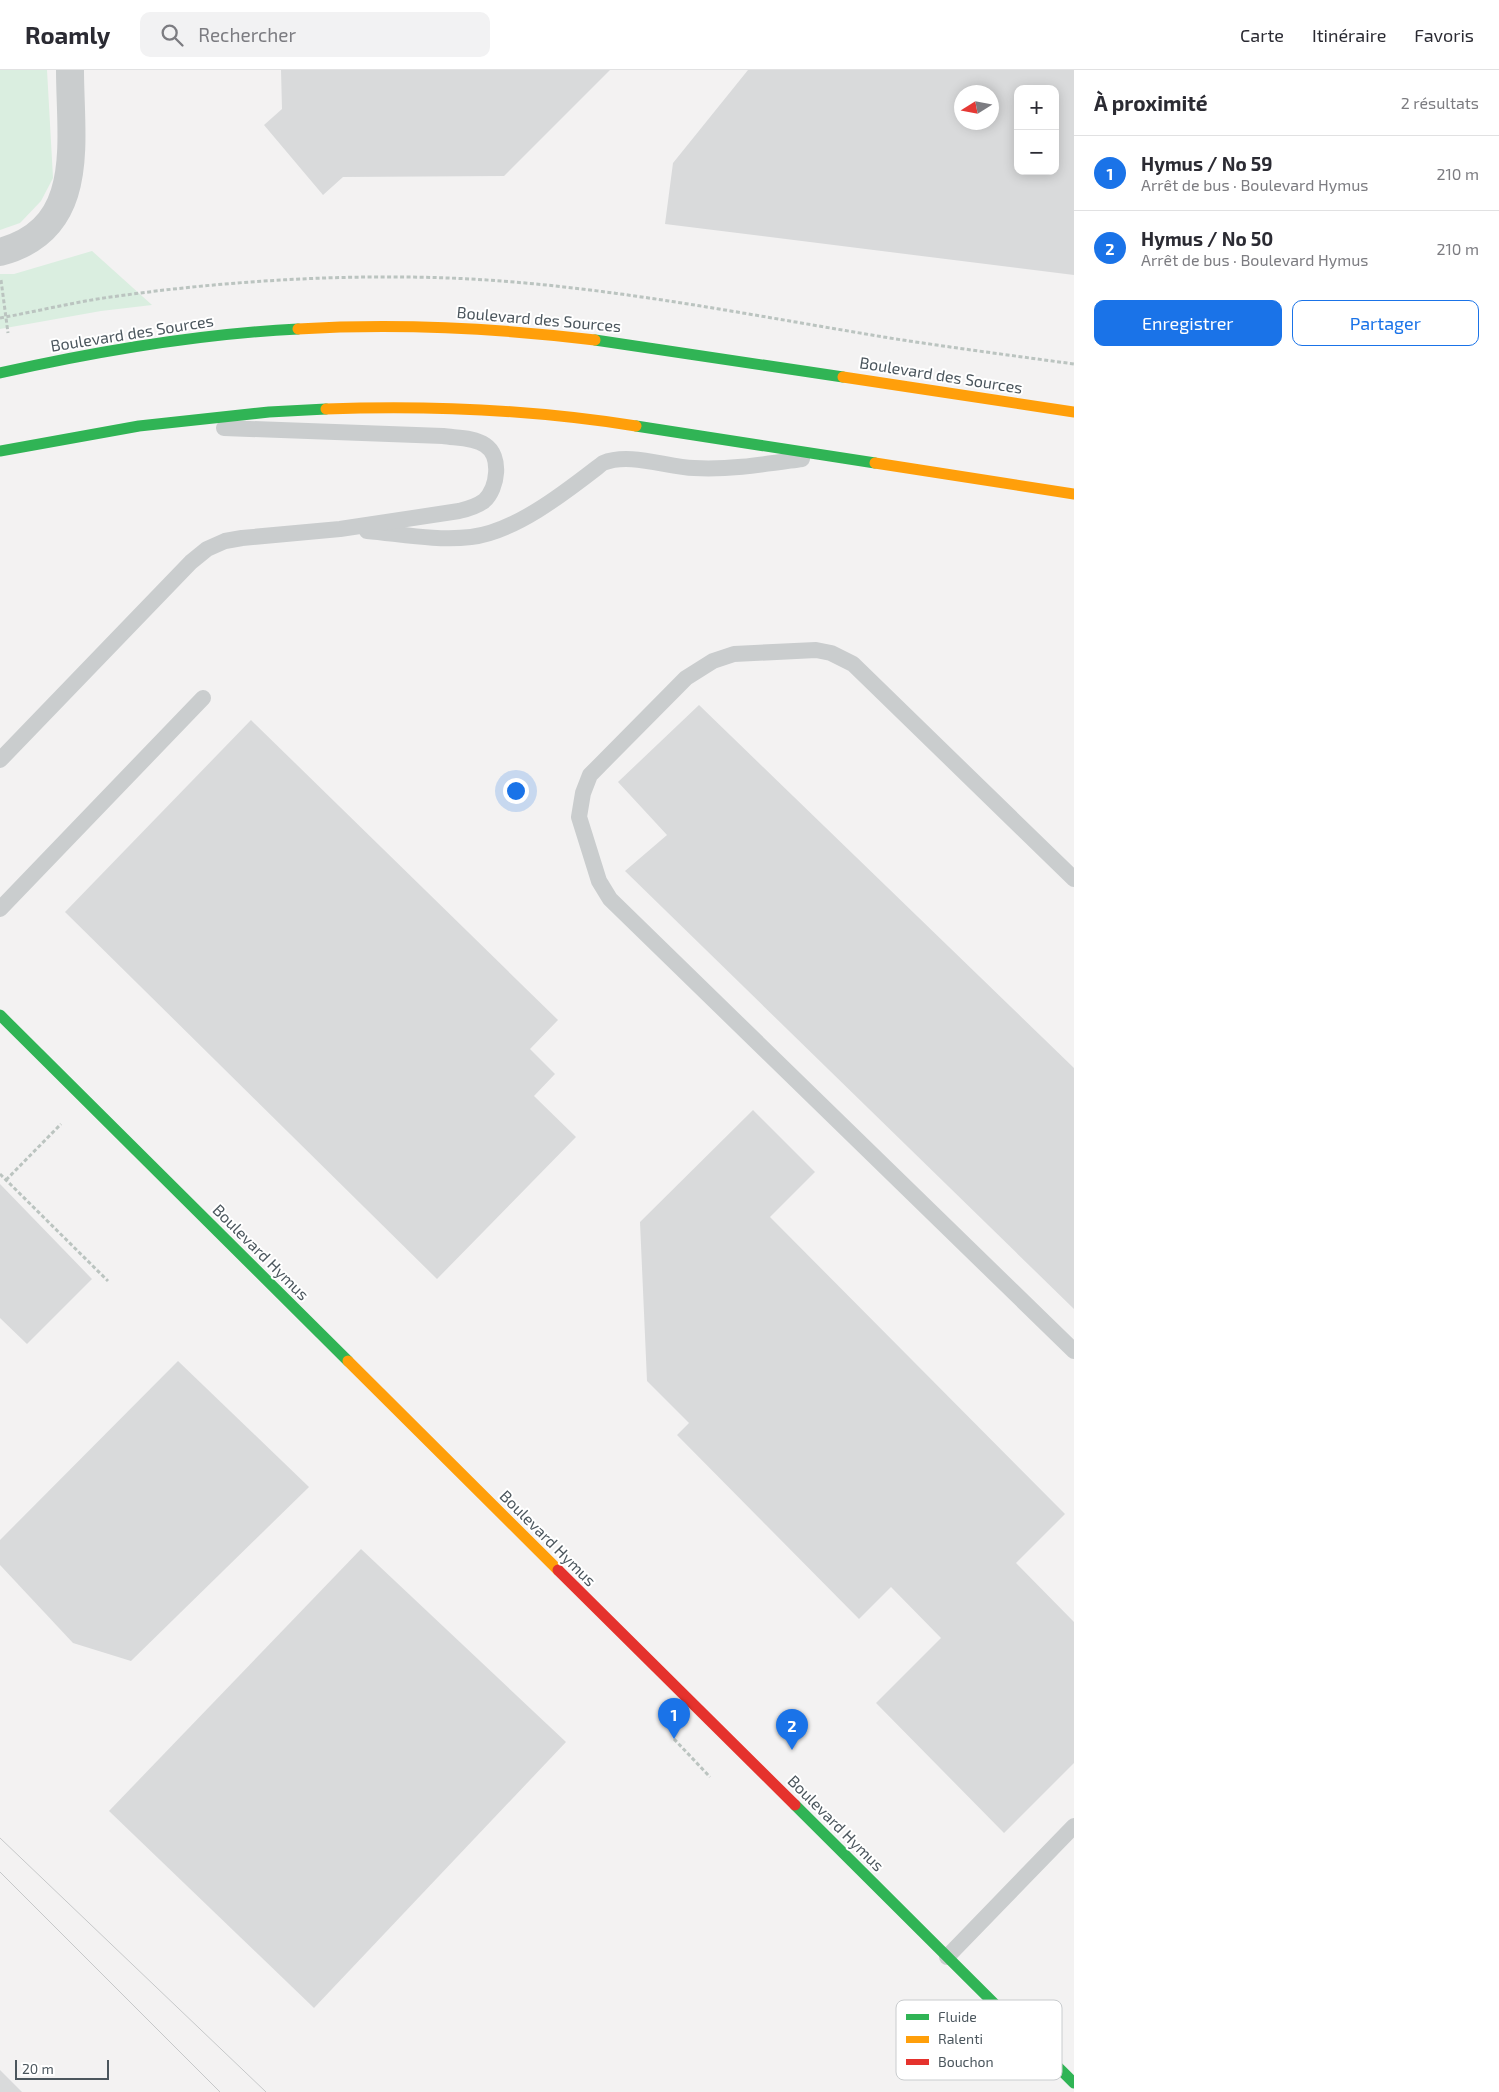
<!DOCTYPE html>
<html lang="fr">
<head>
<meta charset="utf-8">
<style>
	body { margin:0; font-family:"Exo 2",sans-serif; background:#f2f2f3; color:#2b2b33 }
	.controls { position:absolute; right:15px; top:15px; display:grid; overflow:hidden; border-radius:10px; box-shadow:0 2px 12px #0003 }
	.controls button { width:45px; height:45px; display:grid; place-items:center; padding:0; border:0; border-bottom:1px solid #e1e1e2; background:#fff; color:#2b2b33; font:25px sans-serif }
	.compass { position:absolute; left:954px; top:15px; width:45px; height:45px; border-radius:50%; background:#fff; box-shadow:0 2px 12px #0003; rotate:259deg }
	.scale { position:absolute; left:15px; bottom:12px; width:94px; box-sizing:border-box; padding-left:5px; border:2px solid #4b565d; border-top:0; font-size:14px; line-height:18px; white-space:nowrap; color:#4b565d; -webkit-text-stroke:4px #fff; paint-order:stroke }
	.you { position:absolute; left:515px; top:720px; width:18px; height:18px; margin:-12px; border:4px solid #fff; border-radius:50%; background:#1a73e8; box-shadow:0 0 0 8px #1a73e833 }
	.badge { display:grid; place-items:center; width:32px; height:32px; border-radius:50%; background:#1a73e8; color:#fff; font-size:16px; font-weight:700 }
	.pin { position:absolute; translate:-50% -41px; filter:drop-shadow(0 1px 2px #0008) }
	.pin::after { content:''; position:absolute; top:26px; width:18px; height:15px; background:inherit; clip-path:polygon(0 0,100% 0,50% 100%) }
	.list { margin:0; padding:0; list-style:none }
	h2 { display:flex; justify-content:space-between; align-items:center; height:65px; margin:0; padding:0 20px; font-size:21px }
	h2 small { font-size:16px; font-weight:400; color:#7c7c81 }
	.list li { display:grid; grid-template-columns:32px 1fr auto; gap:15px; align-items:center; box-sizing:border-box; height:75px; padding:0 20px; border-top:1px solid #e1e1e2 }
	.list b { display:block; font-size:19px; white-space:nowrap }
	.list p { margin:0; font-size:16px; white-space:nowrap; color:#7c7c81 }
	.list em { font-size:16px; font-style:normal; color:#7c7c81 }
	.actions { display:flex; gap:10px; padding:15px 20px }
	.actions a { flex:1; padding:11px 0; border:1px solid #1a73e8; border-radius:10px; text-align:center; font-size:18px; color:#1a73e8 }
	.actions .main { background:#1a73e8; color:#fff }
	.icon { flex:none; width:28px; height:28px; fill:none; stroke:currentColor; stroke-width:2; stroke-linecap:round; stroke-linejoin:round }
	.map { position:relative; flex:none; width:1074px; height:2022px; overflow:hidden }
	header { display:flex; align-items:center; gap:30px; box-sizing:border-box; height:70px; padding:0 25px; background:#fff; border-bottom:1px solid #e1e1e2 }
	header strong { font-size:24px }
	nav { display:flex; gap:28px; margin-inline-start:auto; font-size:18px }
	.search { width:350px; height:45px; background:#f2f2f3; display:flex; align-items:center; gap:12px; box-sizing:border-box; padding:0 18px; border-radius:10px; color:#7c7c81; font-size:19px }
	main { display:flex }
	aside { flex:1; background:#fff }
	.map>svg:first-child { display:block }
</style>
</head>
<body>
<header>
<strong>Roamly</strong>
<div class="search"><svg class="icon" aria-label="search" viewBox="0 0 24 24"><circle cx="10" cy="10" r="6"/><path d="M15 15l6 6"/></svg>Rechercher</div>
<nav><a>Carte</a><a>Itinéraire</a><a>Favoris</a></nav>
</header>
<main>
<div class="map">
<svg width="1074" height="2022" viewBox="0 0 1074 2022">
	<rect width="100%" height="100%" fill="#f3f2f2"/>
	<g fill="#daeee0">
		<path d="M0 0H47L53 108 41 131 20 153 0 160Z"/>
		<path d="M92 181 152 235 101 241 0 259V204H14Z"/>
	</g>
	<g fill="#d9dadb" fill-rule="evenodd">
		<path d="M281 0H610L504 106 343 107 323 125 264 55 282 39Z"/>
		<path d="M748 0H1074V205L665 154 673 93ZM1018 19H1055V101H1018ZM962 22H992V52H962Z"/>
		<path d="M699 635 1074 998V1239L625 801 667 765 618 712Z"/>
		<path d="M251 650 558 950 530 979 555 1004 534 1026 576 1067 437 1209 65 842Z"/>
		<path d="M753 1040 815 1102 770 1147 1065 1444 1016 1493 1074 1552V1693L1004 1763 876 1633 941 1568 891 1517 859 1549 677 1365 689 1353 647 1311 640 1152Z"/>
		<path d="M0 1114 92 1209 27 1274 0 1248Z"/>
		<path d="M178 1291 309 1417 131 1591 73 1573 0 1495V1470Z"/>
		<path d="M361 1479 566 1672 314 1938 109 1741Z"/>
		<path d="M0 2000 22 2022H0Z"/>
	</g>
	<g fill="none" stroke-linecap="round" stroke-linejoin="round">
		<g stroke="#bbc4c0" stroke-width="3" stroke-dasharray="4 2.5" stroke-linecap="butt">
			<path d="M1 210 8 263"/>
			<path d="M0 248C39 241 78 231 118 226 225 211 341 204 449 208 600 214 748 245 896 269 955 278 1015 286 1074 294"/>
			<path d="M0 1104 108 1211"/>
			<path d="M6 1110 61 1054"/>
			<path d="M674 1669 710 1707"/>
		</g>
		<g stroke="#cacdce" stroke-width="16">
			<path d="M367 461C401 464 437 471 471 467 516 462 568 420 603 393 629 382 667 397 694 398 730 400 766 394 802 389"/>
			<path d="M0 690 191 492 207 479 225 471 242 468 340 459 459 441C468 439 476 437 484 431 498 418 502 386 485 375 474 367 456 368 443 366L224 358"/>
			<path d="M1074 809 853 594 831 583 816 580 734 584 713 591 686 608 590 705 583 723 579 747 599 811 610 829 1074 1281"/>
			<path d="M0 839 203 628"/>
			<path d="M947 1887 1074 1756"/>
		</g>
		<path stroke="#cacdce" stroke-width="28" d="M0 182C88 159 70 71 70 0"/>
		<g stroke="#30b455" stroke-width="11">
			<path d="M595 270 843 307"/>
			<path d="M0 303C98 281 197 264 298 259"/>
			<path d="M636 356 875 393"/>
			<path d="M0 381 139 356 269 342 326 339"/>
			<path d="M0 945 348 1291"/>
			<path d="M795 1735 1074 2013"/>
		</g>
		<g stroke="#ff9f0a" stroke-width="11">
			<path d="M298 259C398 253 496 258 595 270"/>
			<path d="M843 307 1074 342"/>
			<path d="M326 339C430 335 534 340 636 356"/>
			<path d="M875 393 1074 424"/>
			<path d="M348 1291 558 1500"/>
		</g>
		<path stroke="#e5322d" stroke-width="11" d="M558 1500 795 1735"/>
		<g stroke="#c6c8c9" stroke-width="1">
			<path d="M0 1768 266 2022"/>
			<path d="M0 1802 220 2022"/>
		</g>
	</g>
	<g text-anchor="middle" stroke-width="4" stroke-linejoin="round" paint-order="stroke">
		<g font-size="16" fill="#4b565d" stroke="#fff">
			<text transform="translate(539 249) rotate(5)" y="6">Boulevard des Sources</text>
			<text transform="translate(132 263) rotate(-9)" y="6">Boulevard des Sources</text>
			<text transform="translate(941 305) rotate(9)" y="6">Boulevard des Sources</text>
			<text transform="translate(261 1182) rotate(45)" y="6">Boulevard Hymus</text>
			<text transform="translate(548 1468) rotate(45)" y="6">Boulevard Hymus</text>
			<text transform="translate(836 1753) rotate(45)" y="6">Boulevard Hymus</text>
		</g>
	</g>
	<rect x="896" y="1930" width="166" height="80" rx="8" fill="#fff" stroke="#c9ccce" stroke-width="1"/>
	<rect x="906" y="1944" width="23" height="6" fill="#30b455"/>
	<rect x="906" y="1966" width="23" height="7" fill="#ff9f0a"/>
	<rect x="906" y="1989" width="23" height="6" fill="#e5322d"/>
	<g font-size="14" fill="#4b565d">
		<text x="938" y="1952">Fluide</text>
		<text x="938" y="1974">Ralenti</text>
		<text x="938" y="1997">Bouchon</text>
	</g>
</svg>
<div class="controls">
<button>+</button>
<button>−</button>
</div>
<svg class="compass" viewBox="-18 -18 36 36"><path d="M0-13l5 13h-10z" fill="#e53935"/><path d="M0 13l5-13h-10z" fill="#7c7c81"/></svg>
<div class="scale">20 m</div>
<div class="you"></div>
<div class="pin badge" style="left:674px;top:1669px">1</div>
<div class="pin badge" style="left:792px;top:1680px">2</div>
</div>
<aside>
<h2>À proximité<small>2 résultats</small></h2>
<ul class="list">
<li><span class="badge">1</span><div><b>Hymus / No 59</b><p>Arrêt de bus · Boulevard Hymus</p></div><em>210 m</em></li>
<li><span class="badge">2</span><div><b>Hymus / No 50</b><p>Arrêt de bus · Boulevard Hymus</p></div><em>210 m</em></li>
</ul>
<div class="actions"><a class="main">Enregistrer</a><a>Partager</a></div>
</aside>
</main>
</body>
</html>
